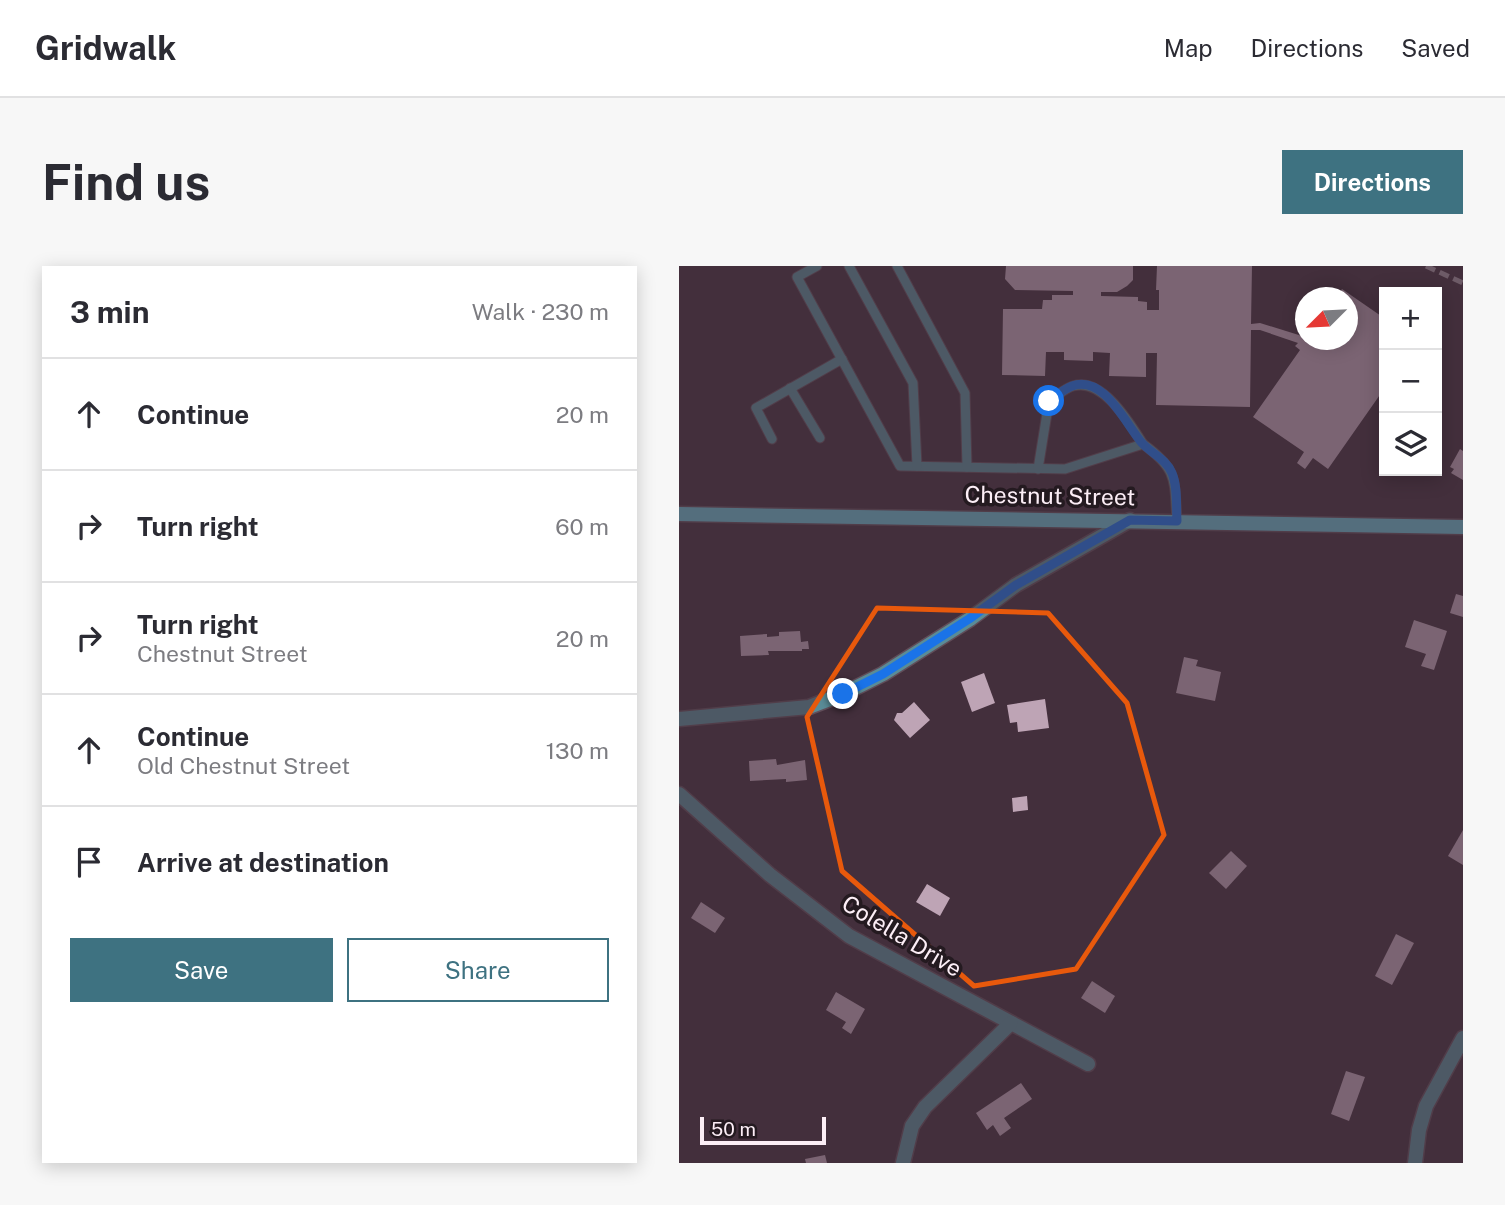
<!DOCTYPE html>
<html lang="en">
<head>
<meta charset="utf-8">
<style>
	body { margin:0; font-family:"Public Sans",sans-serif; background:#f7f7f7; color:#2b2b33 }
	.controls { position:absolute; right:21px; top:21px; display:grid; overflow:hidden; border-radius:0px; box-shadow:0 4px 18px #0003 }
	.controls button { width:63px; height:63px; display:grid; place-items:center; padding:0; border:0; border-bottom:2px solid #e1e1e2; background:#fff; color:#2b2b33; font:35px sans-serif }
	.compass { position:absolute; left:616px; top:21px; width:63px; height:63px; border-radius:50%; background:#fff; box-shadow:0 4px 18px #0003; rotate:246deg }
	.scale { position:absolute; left:21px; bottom:18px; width:126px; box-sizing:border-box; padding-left:7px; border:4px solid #fceef6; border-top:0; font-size:19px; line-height:24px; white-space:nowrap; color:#fceef6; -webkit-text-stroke:5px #241a20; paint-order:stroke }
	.stop { position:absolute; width:21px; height:21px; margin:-16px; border:5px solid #1a73e8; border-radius:50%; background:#fff }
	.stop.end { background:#1a73e8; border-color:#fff; box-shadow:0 2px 7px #0008 }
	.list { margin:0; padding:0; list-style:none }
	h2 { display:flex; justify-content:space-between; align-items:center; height:91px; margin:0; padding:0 28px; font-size:30px }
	h2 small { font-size:23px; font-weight:400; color:#7c7c81 }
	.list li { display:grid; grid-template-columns:46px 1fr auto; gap:21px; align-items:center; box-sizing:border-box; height:112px; padding:0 28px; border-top:2px solid #e1e1e2 }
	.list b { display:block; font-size:26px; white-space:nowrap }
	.list p { margin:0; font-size:23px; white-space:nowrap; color:#7c7c81 }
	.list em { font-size:23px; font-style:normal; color:#7c7c81 }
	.actions { display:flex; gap:14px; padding:21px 28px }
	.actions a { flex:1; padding:16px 0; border:2px solid #3e7281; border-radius:0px; text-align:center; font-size:24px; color:#3e7281 }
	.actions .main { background:#3e7281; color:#fff }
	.icon { flex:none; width:38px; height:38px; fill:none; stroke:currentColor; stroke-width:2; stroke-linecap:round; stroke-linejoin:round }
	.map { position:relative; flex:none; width:784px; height:897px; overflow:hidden; border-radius:0px }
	header { display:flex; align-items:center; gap:42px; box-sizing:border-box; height:98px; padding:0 35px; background:#fff; border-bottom:2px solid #e1e1e2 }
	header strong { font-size:33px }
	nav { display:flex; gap:38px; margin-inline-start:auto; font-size:24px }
	.intro { display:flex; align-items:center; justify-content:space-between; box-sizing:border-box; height:168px; padding:0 42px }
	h1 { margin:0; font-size:49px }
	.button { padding:18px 32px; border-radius:0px; background:#3e7281; color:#fff; font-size:24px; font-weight:700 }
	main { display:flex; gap:42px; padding:0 42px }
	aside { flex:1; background:#fff; border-radius:0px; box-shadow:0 4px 18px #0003 }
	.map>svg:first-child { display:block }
</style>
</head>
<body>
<header>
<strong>Gridwalk</strong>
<nav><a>Map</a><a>Directions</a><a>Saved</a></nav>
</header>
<div class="intro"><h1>Find us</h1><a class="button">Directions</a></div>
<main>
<aside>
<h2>3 min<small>Walk · 230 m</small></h2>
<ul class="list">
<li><svg class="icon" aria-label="ahead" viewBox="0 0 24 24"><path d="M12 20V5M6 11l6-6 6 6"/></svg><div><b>Continue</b></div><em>20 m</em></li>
<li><svg class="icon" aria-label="right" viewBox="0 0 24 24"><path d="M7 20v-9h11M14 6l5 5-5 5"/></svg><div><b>Turn right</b></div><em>60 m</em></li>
<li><svg class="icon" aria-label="right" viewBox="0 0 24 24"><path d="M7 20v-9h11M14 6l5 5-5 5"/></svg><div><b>Turn right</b><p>Chestnut Street</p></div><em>20 m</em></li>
<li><svg class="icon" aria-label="ahead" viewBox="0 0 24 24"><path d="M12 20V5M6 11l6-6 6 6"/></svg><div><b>Continue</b><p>Old Chestnut Street</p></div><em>130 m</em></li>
<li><svg class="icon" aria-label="arrive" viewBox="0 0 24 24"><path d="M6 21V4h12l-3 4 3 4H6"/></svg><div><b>Arrive at destination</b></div></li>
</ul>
<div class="actions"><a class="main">Save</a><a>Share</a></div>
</aside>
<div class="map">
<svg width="784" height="897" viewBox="0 0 784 897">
	<rect width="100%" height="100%" fill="#432f3c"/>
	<g fill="#bea4b5">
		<path d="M327 0H454V14L448 20 438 26H422V30L459 31V35L468 36V44H480V24H477L478 0H573L572 58 581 57 623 70 626 74H668V32H657L663 23 705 52V123L649 203 634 192 626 203 618 197 625 186 574 151 621 84 616 80 619 77 581 64H572L571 141 477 139 478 87H467V111L430 110 431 87 414 86V95L385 94V86H367L366 110 323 109 324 43H363L364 34H373V29H394V25L336 24 326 13Z"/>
		<path d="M781 183 784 185V214L772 207 775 203 771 201Z"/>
		<path d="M777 328 784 330V351L771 347Z"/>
		<path d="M735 354 768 365 755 404 742 400 747 388 726 381Z"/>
		<path d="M121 365 122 376 129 375 130 383H123V385H89L90 389 62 390 61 370 88 368V371L100 370V366Z"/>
		<path d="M505 391 519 394 517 400 542 406 536 435 497 427Z"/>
		<path d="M305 407 316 437 293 446 282 416Z"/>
		<path d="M366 433 370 462 339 466 338 456 331 457 328 439Z"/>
		<path d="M235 436 251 454 231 472 215 454 218 447H223Z"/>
		<path d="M97 493 98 499 126 494 128 514 107 516V513L71 515 70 495Z"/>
		<path d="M348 530 349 544 334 546 333 532Z"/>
		<path d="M784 564V599L769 590Z"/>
		<path d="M552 585 568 600 547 623 530 607Z"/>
		<path d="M248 618 271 632 261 650 237 636Z"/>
		<path d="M22 636 46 652 36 667 12 652Z"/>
		<path d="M717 668 735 677 713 719 696 710Z"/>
		<path d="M413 715 436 730 426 747 402 732Z"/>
		<path d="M157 726 186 743 172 768 163 762 167 756 147 744Z"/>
		<path d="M667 805 686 811 670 855 652 848Z"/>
		<path d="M342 817 353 833 325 852 332 862 321 870 314 859 308 864 297 847Z"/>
		<path d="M146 889 148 897H127L126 893Z"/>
	</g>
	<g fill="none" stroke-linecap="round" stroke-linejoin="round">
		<defs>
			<g id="lane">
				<path d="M138 0 118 11 221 200 386 203 464 178C500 204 495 215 498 255"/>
				<path d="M170 0 234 117 238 200"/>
				<path d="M218 0 286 127 288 201"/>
				<path d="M111 122 141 172"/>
				<path d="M93 173 77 142 163 93"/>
				<path d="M359 203 370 135C378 130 386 122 394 120 424 111 451 158 464 178"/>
			</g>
			<g id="street">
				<path d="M0 453 130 441 164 428 204 408 291 353 337 319 451 254"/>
				<path d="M0 528 91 609 170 670 409 798"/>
				<path d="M224 897 233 860 246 841 332 757"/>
				<path d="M736 897 740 864 747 840 784 772"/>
			</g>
			<path id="secondary" d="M0 248 784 261"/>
		</defs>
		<use href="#lane" stroke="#614e5a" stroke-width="11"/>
		<use href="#street" stroke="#614e5a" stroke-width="17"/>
		<use href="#secondary" stroke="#614e5a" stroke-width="17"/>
		<use href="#lane" stroke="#5a8c97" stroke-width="9"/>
		<use href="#street" stroke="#5a8c97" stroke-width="14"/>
		<use href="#secondary" stroke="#69bbcd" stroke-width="14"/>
		<path stroke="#a1919b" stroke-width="5" stroke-dasharray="10 5" stroke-linecap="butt" d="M747 0 784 17"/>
	</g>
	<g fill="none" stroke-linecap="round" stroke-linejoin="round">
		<path stroke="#1a73e8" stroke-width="9" d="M164 428 204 408 290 353 337 319 451 254 498 255C497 241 499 221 493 207 487 193 473 188 463 177 447 159 425 108 393 120 385 123 377 130 370 135"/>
	</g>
	<path d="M0 0H784V897H0ZM198 342 369 347 448 437 485 569 397 703 295 720 163 605 128 451Z" fill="#432f3c" fill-opacity=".55" fill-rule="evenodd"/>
	<path fill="none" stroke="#e8590c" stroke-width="5" stroke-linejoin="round" d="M198 342 369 347 448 437 485 569 397 703 295 720 163 605 128 451Z"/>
	<g text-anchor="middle" stroke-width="7" stroke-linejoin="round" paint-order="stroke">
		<g font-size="23" fill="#fceef6" stroke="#241a20">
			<text transform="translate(371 230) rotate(1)" y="8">Chestnut Street</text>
			<text transform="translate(223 670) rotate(31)" y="8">Colella Drive</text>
		</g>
	</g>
</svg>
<div class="controls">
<button>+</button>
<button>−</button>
<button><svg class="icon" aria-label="layers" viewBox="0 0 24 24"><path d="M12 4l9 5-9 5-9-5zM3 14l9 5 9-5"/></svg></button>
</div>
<svg class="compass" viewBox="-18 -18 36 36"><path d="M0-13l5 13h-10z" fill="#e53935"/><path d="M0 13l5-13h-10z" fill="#7c7c81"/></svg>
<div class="scale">50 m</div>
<div class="stop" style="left:370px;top:135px"></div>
<div class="stop end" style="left:164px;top:428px"></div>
</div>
</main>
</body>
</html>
